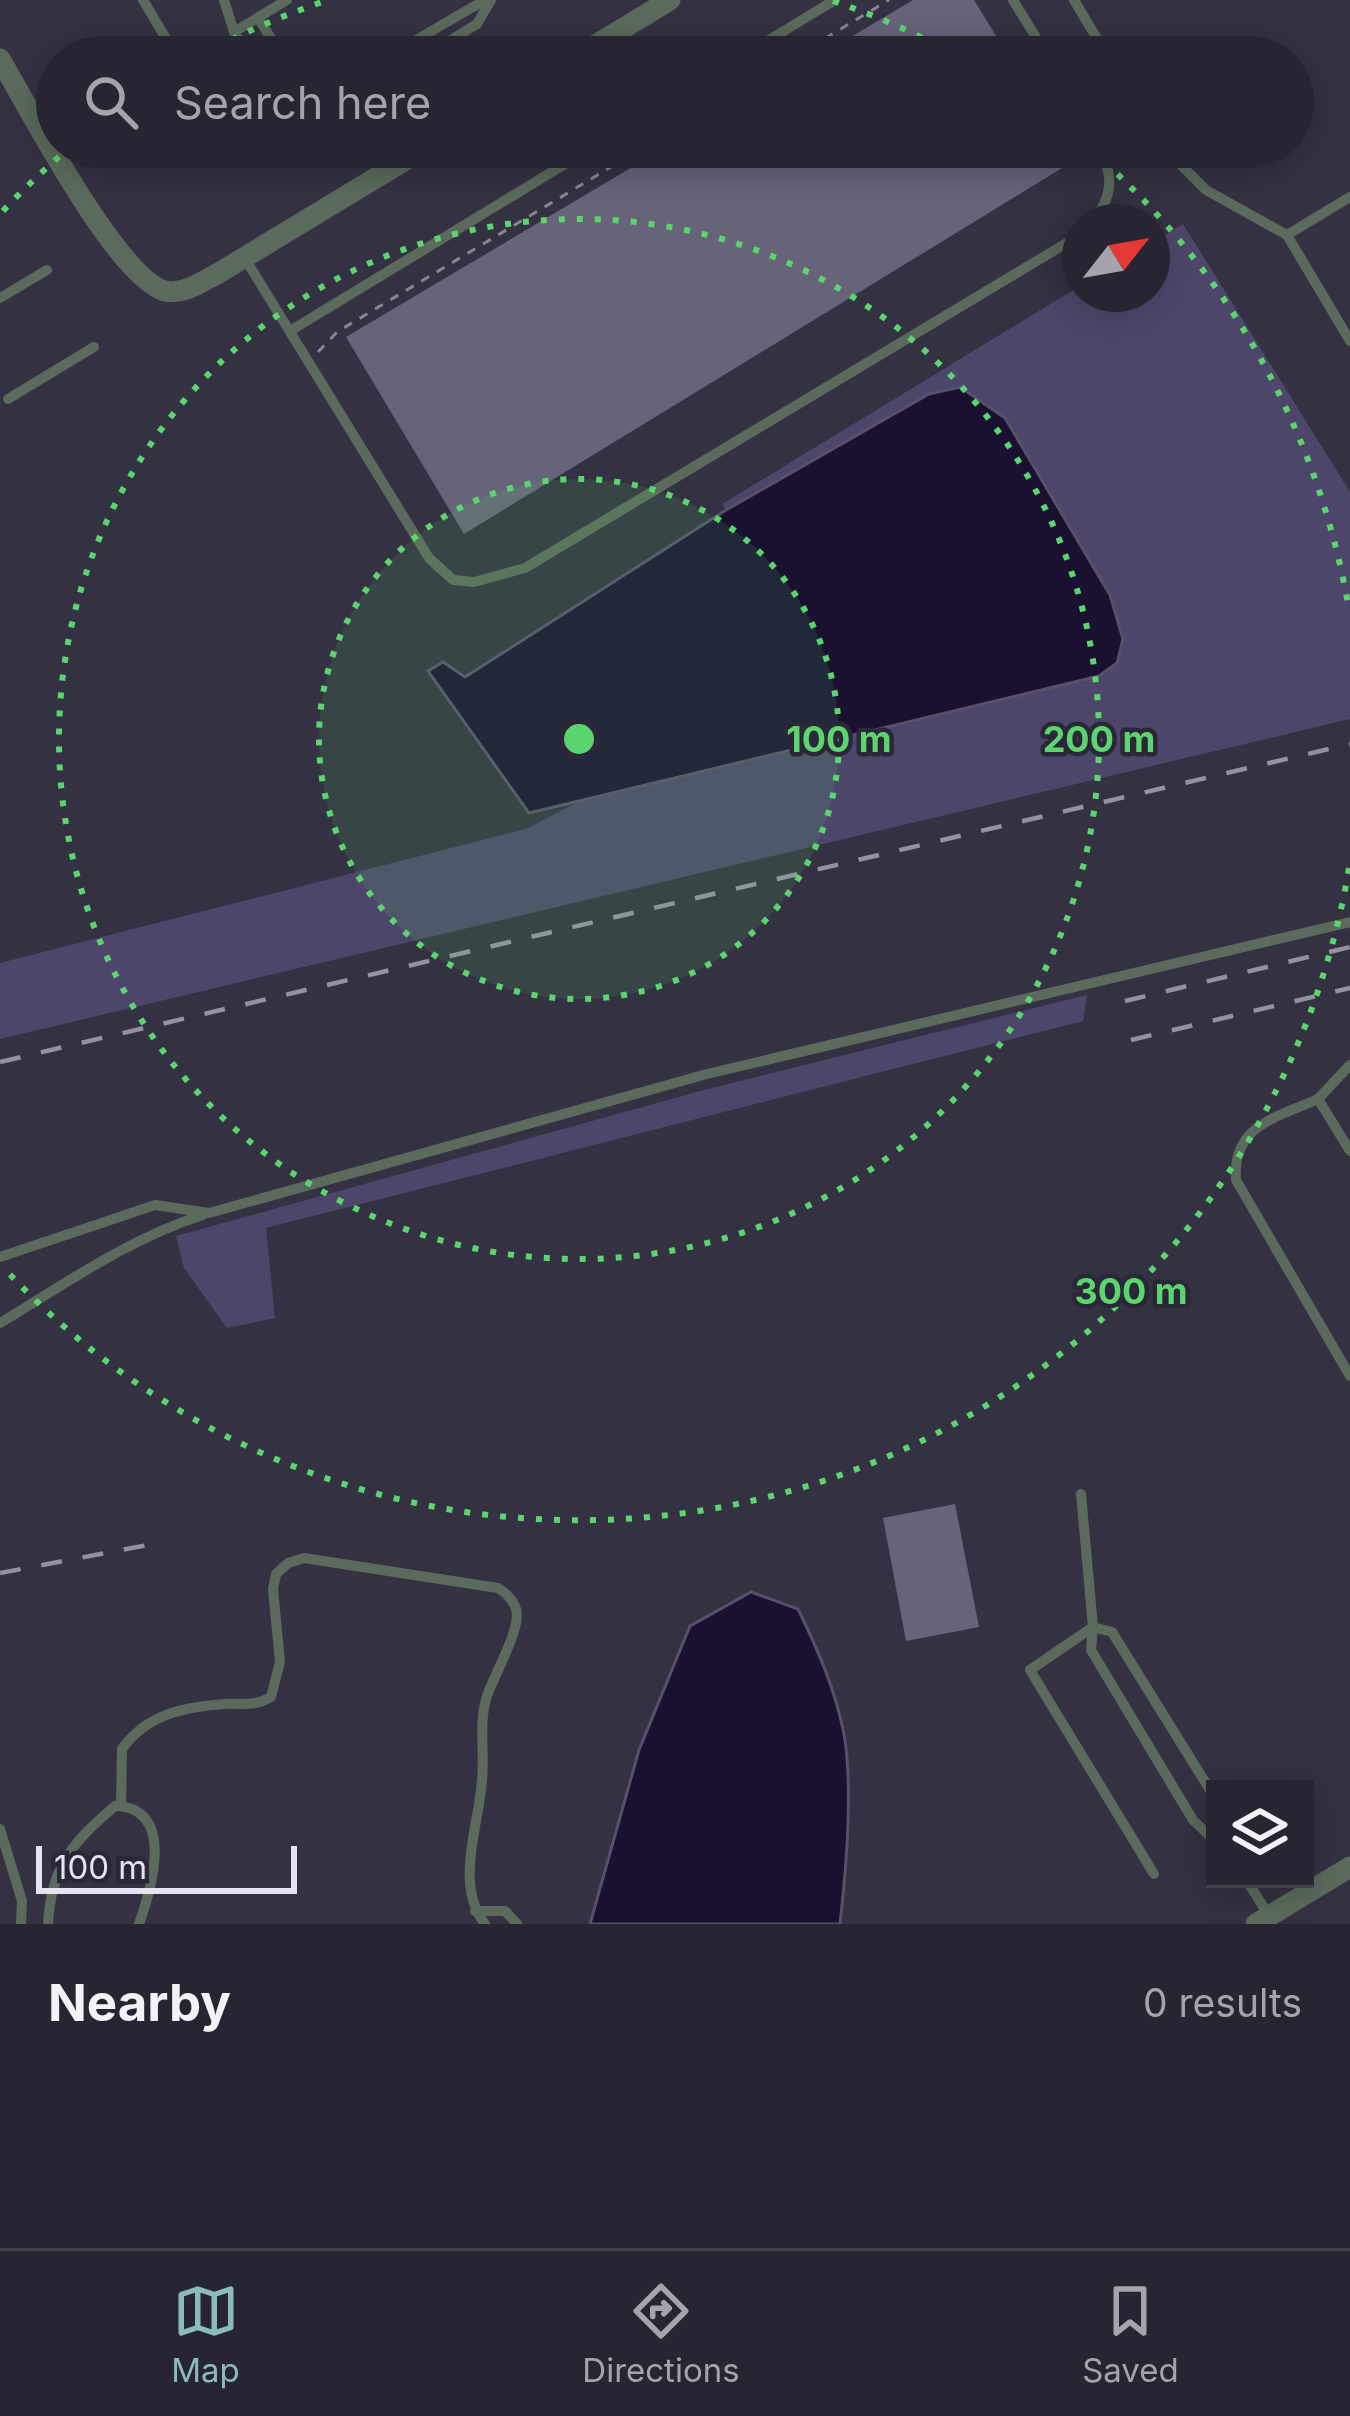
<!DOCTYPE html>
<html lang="en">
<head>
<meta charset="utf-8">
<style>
	body { margin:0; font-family:Inter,sans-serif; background:#2f2d3a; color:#f1f3f6 }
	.controls { position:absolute; right:36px; bottom:36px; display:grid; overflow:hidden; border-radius:0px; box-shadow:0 6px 30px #0003 }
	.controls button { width:108px; height:108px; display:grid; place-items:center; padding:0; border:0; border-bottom:3px solid #43424d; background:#272532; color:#f1f3f6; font:60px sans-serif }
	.compass { position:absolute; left:1062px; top:204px; width:108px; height:108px; border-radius:50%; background:#272532; box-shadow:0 6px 30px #0003; rotate:59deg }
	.scale { position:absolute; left:36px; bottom:30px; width:261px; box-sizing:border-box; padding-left:12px; border:6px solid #e5e3ef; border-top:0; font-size:33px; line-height:42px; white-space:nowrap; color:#e5e3ef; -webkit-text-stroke:9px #2b2739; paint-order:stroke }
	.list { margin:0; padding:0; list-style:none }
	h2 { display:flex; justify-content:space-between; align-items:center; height:156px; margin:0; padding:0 48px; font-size:51px }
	h2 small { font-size:39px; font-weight:400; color:#a4a5ac }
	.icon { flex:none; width:66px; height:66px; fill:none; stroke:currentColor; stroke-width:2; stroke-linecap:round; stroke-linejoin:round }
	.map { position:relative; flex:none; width:1350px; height:1924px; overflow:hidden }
	.search { position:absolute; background:#272532; box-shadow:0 6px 30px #0003; left:36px; right:36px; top:36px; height:132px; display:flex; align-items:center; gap:30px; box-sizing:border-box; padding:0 42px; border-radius:66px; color:#a4a5ac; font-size:45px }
	.sheet { height:324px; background:#272532 }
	nav { display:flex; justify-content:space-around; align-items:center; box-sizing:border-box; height:168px; border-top:3px solid #43424d; background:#272532; font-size:33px; color:#a4a5ac }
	nav a { display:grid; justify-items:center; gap:6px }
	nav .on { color:#8bbbb9 }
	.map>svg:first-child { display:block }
</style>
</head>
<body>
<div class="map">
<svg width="1350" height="1924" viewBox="0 0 1350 1924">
	<rect width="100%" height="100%" fill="#343143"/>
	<g fill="#4e466a">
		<path d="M1183 224 1350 492V719L0 1039V963L526 829 586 798 1099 676 1117 663 929 394 726 510 722 504 1080 286V294H1152V243Z"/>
		<path d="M1087 995 1083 1021 266 1228 275 1318 227 1328 184 1268 176 1236 704 1090Z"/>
	</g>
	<g fill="#1a1131" stroke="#57506a" stroke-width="3">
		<path d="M960 387 1005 418 1110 595 1123 639 1117 663 1099 676 529 813 428 671 443 662 465 677 726 510 929 394Z"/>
		<path d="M751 1592 798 1609C818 1650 835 1689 844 1734 853 1786 846 1871 840 1924H590L639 1750 690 1626Z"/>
	</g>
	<g fill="#676378">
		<path d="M913 0H974L1009 57H817Z"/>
		<path d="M666 147H1063L1072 162 464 534 346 337Z"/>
		<path d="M955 1504 979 1627 906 1641 883 1518Z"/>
	</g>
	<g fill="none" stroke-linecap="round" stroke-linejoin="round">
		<g stroke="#878594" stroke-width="3" stroke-dasharray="9 9" stroke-linecap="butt">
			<path d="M794 57 889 0"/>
			<path d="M650 147 653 151"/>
			<path d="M318 352 337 332 644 147"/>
		</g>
		<g stroke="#5b6a5c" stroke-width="10">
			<path d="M143 0 177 57"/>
			<path d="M224 0 234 32 250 57"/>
			<path d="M1013 0 1048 57"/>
			<path d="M1074 0 1108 57"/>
			<path d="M258 18 283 57"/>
			<path d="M234 32 287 0"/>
			<path d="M387 57 485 0"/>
			<path d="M423 57 477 24 491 0"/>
			<path d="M741 57 835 0"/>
			<path d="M1163 147 1206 190 1287 235 1350 341"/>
			<path d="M1094 222C1113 193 1113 180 1101 147"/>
			<path d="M1287 235 1350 197"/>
			<path d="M244 257 429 558 453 580 474 582 525 568 1080 235"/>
			<path d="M0 298 47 270"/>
			<path d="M290 331 593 147"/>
			<path d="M8 399 94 347"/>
			<path d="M1318 1099 1350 1065"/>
			<path d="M1350 1151 1318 1099C1276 1118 1232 1125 1236 1180L1350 1376"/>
			<path d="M0 1257 155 1205 209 1213 707 1074 1350 922"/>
			<path d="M0 1323C65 1284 130 1238 203 1215"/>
			<path d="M1081 1494 1093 1627 1030 1670 1154 1874"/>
			<path d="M1215 1798 1112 1632 1093 1627 1091 1650 1193 1820 1215 1841"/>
			<path d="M121 1806 122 1749C147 1714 184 1707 225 1704 243 1703 254 1707 271 1697L280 1662 273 1589 276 1574 288 1563 304 1558 498 1588C506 1593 513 1599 516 1609 522 1628 494 1675 487 1696 478 1724 485 1752 482 1780 479 1826 454 1884 485 1924"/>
			<path d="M0 1829 22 1901 21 1924"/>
			<path d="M1246 1879 1269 1916"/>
			<path d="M475 1911H505L517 1924"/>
			<path d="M48 1924C51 1866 73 1842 115 1806 177 1807 151 1890 139 1924"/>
		</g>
		<g stroke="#5b6a5c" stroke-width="21">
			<path d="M576 57 670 0"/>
			<path d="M0 59C28 106 117 278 165 291 184 295 201 282 217 274L427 147"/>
			<path d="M1256 1924 1350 1867"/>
		</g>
		<g stroke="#9491a0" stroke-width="4.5" stroke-dasharray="21 21" stroke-linecap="butt">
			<path d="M1125 1001 1350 947"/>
			<path d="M1131 1040 1350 988"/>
			<path d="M0 1062 1350 744"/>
			<path d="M0 1573 153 1544"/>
		</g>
	</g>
	<circle cx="579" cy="739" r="260" fill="#5bd56e" fill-opacity=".12"/>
	<g fill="none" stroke="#5bd56e" stroke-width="6" stroke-dasharray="6 12">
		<circle cx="579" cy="739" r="260"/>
		<circle cx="579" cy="739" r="520"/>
		<path d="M1349 868A781 781 0 0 1 3 1267M3 211A781 781 0 0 1 67 150M200 56A781 781 0 0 1 325 1M833 1A781 781 0 0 1 958 56M1091 150A781 781 0 0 1 1349 610"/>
	</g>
	<circle cx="579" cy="739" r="18" fill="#5bd56e" stroke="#2b2739" stroke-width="6"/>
	<g font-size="36" text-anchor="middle" font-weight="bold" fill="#5bd56e" stroke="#2b2739" stroke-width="9" stroke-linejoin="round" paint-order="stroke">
		<text x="839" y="752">100 m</text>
		<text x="1099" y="752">200 m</text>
		<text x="1131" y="1304">300 m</text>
	</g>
</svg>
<div class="controls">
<button><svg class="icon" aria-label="layers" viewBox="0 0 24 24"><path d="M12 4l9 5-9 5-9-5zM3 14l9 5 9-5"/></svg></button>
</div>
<svg class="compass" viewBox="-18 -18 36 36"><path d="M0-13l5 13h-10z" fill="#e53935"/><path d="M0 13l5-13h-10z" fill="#a4a5ac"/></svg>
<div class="scale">100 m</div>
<div class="search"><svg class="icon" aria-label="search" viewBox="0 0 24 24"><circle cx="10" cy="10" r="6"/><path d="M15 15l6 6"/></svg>Search here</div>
</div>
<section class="sheet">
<h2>Nearby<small>0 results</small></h2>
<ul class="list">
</ul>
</section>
<nav>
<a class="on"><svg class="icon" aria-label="map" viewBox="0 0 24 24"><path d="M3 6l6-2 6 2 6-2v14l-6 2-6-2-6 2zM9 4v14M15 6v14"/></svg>Map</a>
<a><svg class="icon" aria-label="directions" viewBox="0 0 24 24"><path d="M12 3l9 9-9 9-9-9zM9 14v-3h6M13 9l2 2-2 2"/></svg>Directions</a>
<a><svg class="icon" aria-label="saved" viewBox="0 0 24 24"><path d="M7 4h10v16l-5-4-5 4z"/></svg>Saved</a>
</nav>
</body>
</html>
